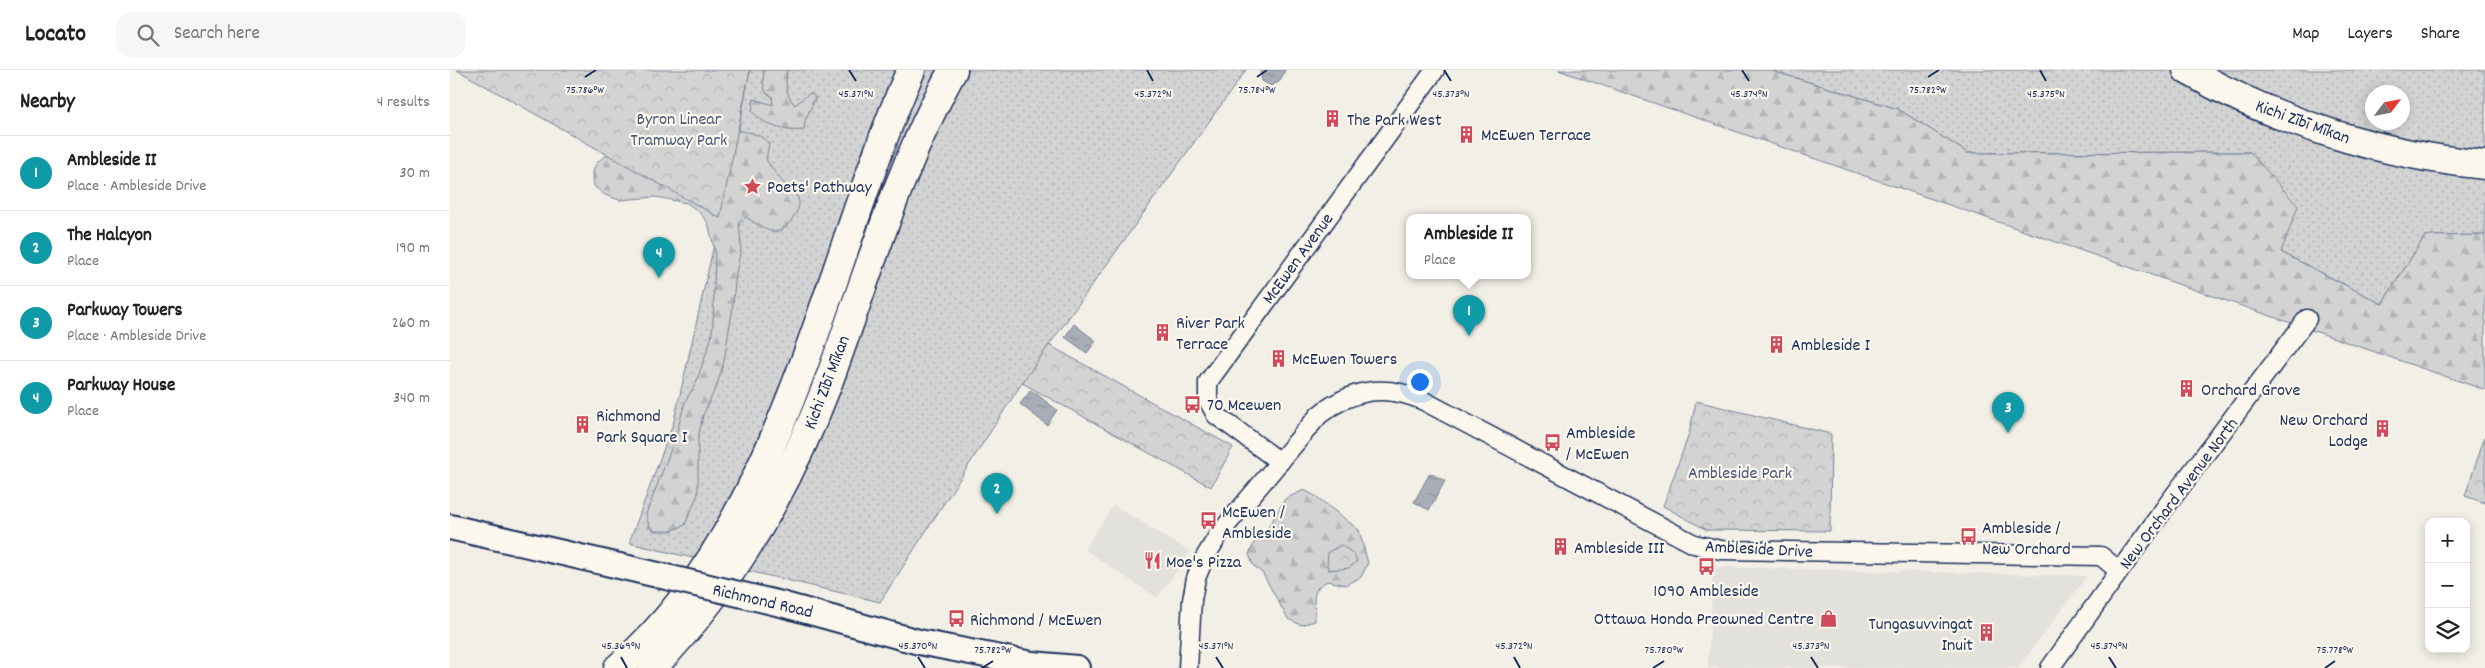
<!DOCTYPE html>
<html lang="en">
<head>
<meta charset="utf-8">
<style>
	body { margin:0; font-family:Dekko,sans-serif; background:#f6f6f6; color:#222 }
	.controls { position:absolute; right:15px; bottom:15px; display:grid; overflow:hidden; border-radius:10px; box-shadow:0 2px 12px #0003 }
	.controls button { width:45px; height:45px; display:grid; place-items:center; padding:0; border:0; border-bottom:1px solid #e0e0e0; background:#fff; color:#222; font:25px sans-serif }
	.compass { position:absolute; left:1915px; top:15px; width:45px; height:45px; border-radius:50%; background:#fff; box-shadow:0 2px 12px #0003; rotate:58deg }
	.you { position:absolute; left:969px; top:311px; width:18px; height:18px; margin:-12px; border:4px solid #fff; border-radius:50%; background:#1a73e8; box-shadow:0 0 0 8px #1a73e833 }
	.badge { display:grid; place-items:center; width:32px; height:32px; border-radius:50%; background:#b45309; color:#fff; font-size:16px; font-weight:700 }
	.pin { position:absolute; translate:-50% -41px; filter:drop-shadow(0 1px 2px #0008) }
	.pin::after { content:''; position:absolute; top:26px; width:18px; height:15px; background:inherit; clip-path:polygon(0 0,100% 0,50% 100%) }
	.popup { position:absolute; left:956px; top:144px; width:125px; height:65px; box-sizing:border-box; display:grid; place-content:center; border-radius:10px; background:#fff; filter:drop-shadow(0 1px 4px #0005); font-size:16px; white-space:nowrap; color:#767676 }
	.popup b { font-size:19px; color:#222 }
	.popup::after { content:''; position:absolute; left:50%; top:100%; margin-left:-10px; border:10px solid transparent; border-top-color:#fff }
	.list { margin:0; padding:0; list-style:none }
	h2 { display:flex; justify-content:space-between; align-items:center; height:65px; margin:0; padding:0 20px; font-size:21px }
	h2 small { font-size:16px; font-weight:400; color:#767676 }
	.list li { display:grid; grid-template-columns:32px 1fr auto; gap:15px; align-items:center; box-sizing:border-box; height:75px; padding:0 20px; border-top:1px solid #e0e0e0 }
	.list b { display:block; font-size:19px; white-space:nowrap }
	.list p { margin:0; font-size:16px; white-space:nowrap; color:#767676 }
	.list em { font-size:16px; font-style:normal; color:#767676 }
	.icon { flex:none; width:28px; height:28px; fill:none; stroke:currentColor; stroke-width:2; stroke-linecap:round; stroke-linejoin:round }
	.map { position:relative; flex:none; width:2035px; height:598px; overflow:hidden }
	header { display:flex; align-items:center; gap:30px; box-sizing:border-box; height:70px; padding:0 25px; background:#fff; border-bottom:1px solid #e0e0e0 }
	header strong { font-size:24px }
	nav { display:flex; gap:28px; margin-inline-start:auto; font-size:18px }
	.search { width:350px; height:45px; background:#f6f6f6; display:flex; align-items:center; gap:12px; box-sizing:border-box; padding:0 18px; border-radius:15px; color:#767676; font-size:19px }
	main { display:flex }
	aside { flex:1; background:#fff }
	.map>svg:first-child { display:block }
</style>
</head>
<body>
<header>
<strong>Locato</strong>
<div class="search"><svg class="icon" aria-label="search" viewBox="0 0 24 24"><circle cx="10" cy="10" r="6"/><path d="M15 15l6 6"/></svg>Search here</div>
<nav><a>Map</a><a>Layers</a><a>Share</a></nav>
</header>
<main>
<aside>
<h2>Nearby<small>4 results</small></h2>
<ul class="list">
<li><span class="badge" style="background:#0f9aa8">1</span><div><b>Ambleside II</b><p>Place · Ambleside Drive</p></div><em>30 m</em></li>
<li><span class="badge" style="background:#0f9aa8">2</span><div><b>The Halcyon</b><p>Place</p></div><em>190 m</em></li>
<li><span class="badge" style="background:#0f9aa8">3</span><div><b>Parkway Towers</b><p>Place · Ambleside Drive</p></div><em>260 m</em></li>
<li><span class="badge" style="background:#0f9aa8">4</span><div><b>Parkway House</b><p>Place</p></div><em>340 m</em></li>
</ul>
</aside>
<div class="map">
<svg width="2035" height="598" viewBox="0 0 2035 598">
	<defs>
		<pattern id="grass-dots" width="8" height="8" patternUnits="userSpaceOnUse" patternTransform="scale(1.25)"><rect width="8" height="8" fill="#d2d3d2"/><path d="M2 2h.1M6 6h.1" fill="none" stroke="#b4b5b7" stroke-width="1.8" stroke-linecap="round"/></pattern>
		<pattern id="forest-firs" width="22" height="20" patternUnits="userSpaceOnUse" patternTransform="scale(1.25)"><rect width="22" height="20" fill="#d2d3d2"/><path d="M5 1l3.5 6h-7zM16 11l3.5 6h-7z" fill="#b4b5b7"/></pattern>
		<pattern id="park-crowns" width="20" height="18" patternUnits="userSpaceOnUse" patternTransform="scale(1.25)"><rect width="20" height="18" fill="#d2d3d2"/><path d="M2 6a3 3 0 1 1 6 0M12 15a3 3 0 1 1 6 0" fill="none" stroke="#b4b5b7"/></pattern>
		<pattern id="water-ripples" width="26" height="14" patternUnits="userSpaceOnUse" patternTransform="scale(1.25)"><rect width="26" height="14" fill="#a9adb7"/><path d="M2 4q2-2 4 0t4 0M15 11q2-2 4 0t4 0" fill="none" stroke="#898d98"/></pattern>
	</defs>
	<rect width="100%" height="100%" fill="#f2efe6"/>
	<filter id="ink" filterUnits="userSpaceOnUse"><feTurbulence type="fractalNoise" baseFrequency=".02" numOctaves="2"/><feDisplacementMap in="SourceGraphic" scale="10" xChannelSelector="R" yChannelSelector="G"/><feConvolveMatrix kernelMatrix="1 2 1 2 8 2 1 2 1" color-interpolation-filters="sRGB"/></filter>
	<g filter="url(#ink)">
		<g fill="#e2e1dc">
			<path d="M664 435 740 482 707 528 634 479Z"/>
			<path d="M1263 497 1637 506 1568 598H1258Z"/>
		</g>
		<g fill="url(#grass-dots)" stroke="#768198" fill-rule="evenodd">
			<path d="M300 0H796L572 313 430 532 179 473 224 351 281 100Z"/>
			<path d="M1319 0H2035V165L1975 166 1932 234 1831 182 1800 82 1518 83 1448 39ZM1922 22H1952V52H1922Z"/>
		</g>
		<g fill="url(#forest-firs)" stroke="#768198">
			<path d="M314 0H337C335 14 335 24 345 35L360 23 366 28 355 50 354 60C334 62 315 56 302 41L304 29 323 35 322 26 316 23 313 13Z"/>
			<path d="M1108 0H1319L1448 39 1518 83 1800 82 1848 136 1831 182 1932 234 1975 166 2035 165V320Z"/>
			<path d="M274 59C290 62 308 60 319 74L316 89C323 100 330 110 340 119 344 123 348 126 349 132 350 138 345 144 342 149 328 172 313 158 296 147L289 151 291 179 286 203 282 242 274 291 267 315 253 345 248 368V424L235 455 221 461H205L199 457 196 444 225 369 235 332 246 313 261 269 263 255 265 181 258 153 249 142 237 133 206 127 169 130 155 125 144 116C141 95 145 92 162 82Z"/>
			<path d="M854 420 867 427 909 460 918 493 911 507 896 515 878 511C858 519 866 533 865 551L851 555 838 549 813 504 803 495 799 484 807 467 818 458 835 429Z"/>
		</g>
		<g fill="url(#park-crowns)" stroke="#768198">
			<path d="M7 0H300L270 148Z"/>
			<path d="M599 275 783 377 761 417 572 313Z"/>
			<path d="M1246 331 1381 364 1380 461 1257 460 1213 436 1239 364Z"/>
			<path d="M2035 366V433L2015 426Z"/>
			<path d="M891 475 904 484 907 491 899 498 879 500 877 496 878 482Z"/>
		</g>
		<g fill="url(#water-ripples)" stroke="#707b93">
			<path d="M810 0H835L830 11 821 16 812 11Z"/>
			<path d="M624 254 646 271 637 283 615 267Z"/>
			<path d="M581 320 607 340 597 355 570 334Z"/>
			<path d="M980 403 995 411 979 440 964 432Z"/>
		</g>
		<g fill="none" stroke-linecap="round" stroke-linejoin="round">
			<defs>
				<g id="minor">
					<path d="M830 392 766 345 758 330V312L985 0"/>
					<path d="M738 598 742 530 746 508 754 489 769 464 869 345C902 319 934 314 972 330L1244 474 1271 480 1651 486 1669 501"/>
					<path d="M1600 598 1717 435 1857 249"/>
				</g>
				<g id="secondary">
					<path d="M0 457 178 498"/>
					<path d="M331 534 469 572 582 594 627 598"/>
				</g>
				<g id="trunk">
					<path d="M1737 0C1826 52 1932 85 2035 95"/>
					<path d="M168 598C333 458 376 192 461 0"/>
					<path d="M202 598C280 518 338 417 378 313 417 208 448 99 503 0"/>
				</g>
			</defs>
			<use href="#minor" stroke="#1b2f5e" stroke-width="21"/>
			<use href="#secondary" stroke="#1b2f5e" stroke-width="28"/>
			<use href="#trunk" stroke="#1b2f5e" stroke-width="31"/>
			<use href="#minor" stroke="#fbf7ec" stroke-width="18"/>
			<use href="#secondary" stroke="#fbf7ec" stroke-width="24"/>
			<use href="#trunk" stroke="#fbf7ec" stroke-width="28"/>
			<defs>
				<path id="secondary-bridge" d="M178 498 331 534"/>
			</defs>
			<use href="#secondary-bridge" stroke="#1b2f5e" stroke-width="28" stroke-linecap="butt"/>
			<use href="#secondary-bridge" stroke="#fbf7ec" stroke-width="24"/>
		</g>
	</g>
	<path fill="none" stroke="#1b2f5e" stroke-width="2" d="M399 0 406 11M697 0 703 11M994 0 1001 11M1292 0 1299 11M1590 0 1596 11M135 7 146 0M807 7 817 0M1478 7 1489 0M171 587 177 598M468 587 475 598M766 587 773 598M1064 587 1070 598M1361 587 1368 598M1659 587 1666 598M532 598 543 591M1203 598 1214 591M1875 598 1885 591"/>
	<defs>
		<symbol id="building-bare" viewBox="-9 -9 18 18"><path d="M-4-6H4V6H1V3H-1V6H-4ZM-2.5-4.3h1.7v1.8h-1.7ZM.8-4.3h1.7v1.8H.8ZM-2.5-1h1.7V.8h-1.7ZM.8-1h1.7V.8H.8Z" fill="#d1495b" stroke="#fbf7ec" stroke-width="2.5" paint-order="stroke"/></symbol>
		<symbol id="sight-bare" viewBox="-9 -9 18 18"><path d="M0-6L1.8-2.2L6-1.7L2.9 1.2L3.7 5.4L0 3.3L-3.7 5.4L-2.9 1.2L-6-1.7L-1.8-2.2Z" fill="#d1495b" stroke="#fbf7ec" stroke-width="2.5" paint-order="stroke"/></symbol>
		<symbol id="bus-bare" viewBox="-9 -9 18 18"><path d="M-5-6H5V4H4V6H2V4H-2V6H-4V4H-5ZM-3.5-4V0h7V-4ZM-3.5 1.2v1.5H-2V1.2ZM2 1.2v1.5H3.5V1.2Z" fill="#d1495b" stroke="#fbf7ec" stroke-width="2.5" paint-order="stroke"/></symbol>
		<symbol id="restaurant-bare" viewBox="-9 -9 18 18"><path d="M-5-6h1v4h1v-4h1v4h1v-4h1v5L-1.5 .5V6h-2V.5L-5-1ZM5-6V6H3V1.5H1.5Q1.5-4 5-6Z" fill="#d1495b" stroke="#fbf7ec" stroke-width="2.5" paint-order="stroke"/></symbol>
		<symbol id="shop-bare" viewBox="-9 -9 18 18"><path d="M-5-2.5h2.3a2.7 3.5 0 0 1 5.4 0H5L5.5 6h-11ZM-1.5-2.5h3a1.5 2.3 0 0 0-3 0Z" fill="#d1495b" stroke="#fbf7ec" stroke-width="2.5" paint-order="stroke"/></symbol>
	</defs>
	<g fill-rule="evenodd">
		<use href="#building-bare" x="870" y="36" width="25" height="25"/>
		<use href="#building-bare" x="1004" y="52" width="25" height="25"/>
		<use href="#sight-bare" x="290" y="104" width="25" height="25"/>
		<use href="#building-bare" x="700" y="250" width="25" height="25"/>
		<use href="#building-bare" x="1314" y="262" width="25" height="25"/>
		<use href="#building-bare" x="816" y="276" width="25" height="25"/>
		<use href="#building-bare" x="1724" y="306" width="25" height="25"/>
		<use href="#bus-bare" x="730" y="322" width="25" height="25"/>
		<use href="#building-bare" x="120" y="342" width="25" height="25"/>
		<use href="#building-bare" x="1920" y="346" width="25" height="25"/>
		<use href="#bus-bare" x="1090" y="360" width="25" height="25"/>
		<use href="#bus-bare" x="746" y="438" width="25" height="25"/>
		<use href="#bus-bare" x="1506" y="454" width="25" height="25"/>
		<use href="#building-bare" x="1098" y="464" width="25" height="25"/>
		<use href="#restaurant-bare" x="690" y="478" width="25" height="25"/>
		<use href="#bus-bare" x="1244" y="484" width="25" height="25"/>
		<use href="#shop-bare" x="1366" y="536" width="25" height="25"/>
		<use href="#bus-bare" x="494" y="536" width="25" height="25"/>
		<use href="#building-bare" x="1524" y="550" width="25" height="25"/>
	</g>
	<g text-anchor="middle" stroke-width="4.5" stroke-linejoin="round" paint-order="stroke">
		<g font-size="18" fill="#49587b" stroke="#fbf7ec">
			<text x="229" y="54">Byron Linear<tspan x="229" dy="21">Tramway Park</tspan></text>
			<text x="1290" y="408">Ambleside Park</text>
		</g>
		<g font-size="18" fill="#1b2f5e" stroke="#fbf7ec" text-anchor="start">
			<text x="897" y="55">The Park West</text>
			<text x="1031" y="70">McEwen Terrace</text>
			<text x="317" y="122">Poets' Pathway</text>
			<text x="726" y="258">River Park<tspan x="726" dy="21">Terrace</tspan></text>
			<text x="1341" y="280">Ambleside I</text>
			<text x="842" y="294">McEwen Towers</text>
			<text x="1751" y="325">Orchard Grove</text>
			<text x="757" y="340">70 Mcewen</text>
			<text x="146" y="351">Richmond<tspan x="146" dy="21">Park Square I</tspan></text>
			<text x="1918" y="355" text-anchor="end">New Orchard<tspan x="1918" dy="21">Lodge</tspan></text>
			<text x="1116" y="368">Ambleside<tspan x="1116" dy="21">/ McEwen</tspan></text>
			<text x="772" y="447">McEwen /<tspan x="772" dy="21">Ambleside</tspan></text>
			<text x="1532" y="463">Ambleside /<tspan x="1532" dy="21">New Orchard</tspan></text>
			<text x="1124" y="483">Ambleside III</text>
			<text x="716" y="497">Moe's Pizza</text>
			<text x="1256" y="526" text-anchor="middle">1090 Ambleside</text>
			<text x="1364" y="554" text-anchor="end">Ottawa Honda Preowned Centre</text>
			<text x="520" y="555">Richmond / McEwen</text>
			<text x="1523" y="559" text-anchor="end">Tungasuvvingat<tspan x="1523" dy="21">Inuit</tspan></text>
		</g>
		<g font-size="18" fill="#1b2f5e" stroke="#fbf7ec">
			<text transform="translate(1853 51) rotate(20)" y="6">Kichi Zībī Mīkan</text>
			<text transform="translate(847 188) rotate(-54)" y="6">McEwen Avenue</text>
			<text transform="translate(376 312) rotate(-69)" y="6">Kichi Zībī Mīkan</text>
			<text transform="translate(1728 423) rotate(-53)" y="6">New Orchard Avenue North</text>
			<text transform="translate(1309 478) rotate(3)" y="6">Ambleside Drive</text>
			<text transform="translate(313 530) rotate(13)" y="6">Richmond Road</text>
		</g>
	</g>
	<g font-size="12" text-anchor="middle" fill="#1b2f5e" stroke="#fbf7ec" stroke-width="4.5" stroke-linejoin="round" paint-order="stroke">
		<text x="135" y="23">75.786°W</text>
		<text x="807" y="23">75.784°W</text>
		<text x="1478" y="23">75.782°W</text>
		<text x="1001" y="27">45.373°N</text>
		<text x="406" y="27">45.371°N</text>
		<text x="703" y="27">45.372°N</text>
		<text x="1299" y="27">45.374°N</text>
		<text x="1596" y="27">45.375°N</text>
		<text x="171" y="579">45.369°N</text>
		<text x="468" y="579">45.370°N</text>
		<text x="766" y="579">45.371°N</text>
		<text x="1064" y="579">45.372°N</text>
		<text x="1361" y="579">45.373°N</text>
		<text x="1659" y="579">45.374°N</text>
		<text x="543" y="583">75.782°W</text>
		<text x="1214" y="583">75.780°W</text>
		<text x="1885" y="583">75.778°W</text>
	</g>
</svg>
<div class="controls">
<button>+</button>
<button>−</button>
<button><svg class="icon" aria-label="layers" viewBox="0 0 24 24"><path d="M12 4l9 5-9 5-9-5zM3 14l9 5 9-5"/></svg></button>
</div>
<svg class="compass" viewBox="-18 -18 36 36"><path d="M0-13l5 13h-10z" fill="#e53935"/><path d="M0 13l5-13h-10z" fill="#767676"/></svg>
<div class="you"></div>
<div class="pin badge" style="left:1019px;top:266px;background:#0f9aa8">1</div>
<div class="popup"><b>Ambleside II</b>Place</div>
<div class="pin badge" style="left:547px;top:444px;background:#0f9aa8">2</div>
<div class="pin badge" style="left:1558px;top:363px;background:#0f9aa8">3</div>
<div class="pin badge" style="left:209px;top:208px;background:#0f9aa8">4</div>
</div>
</main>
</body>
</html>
